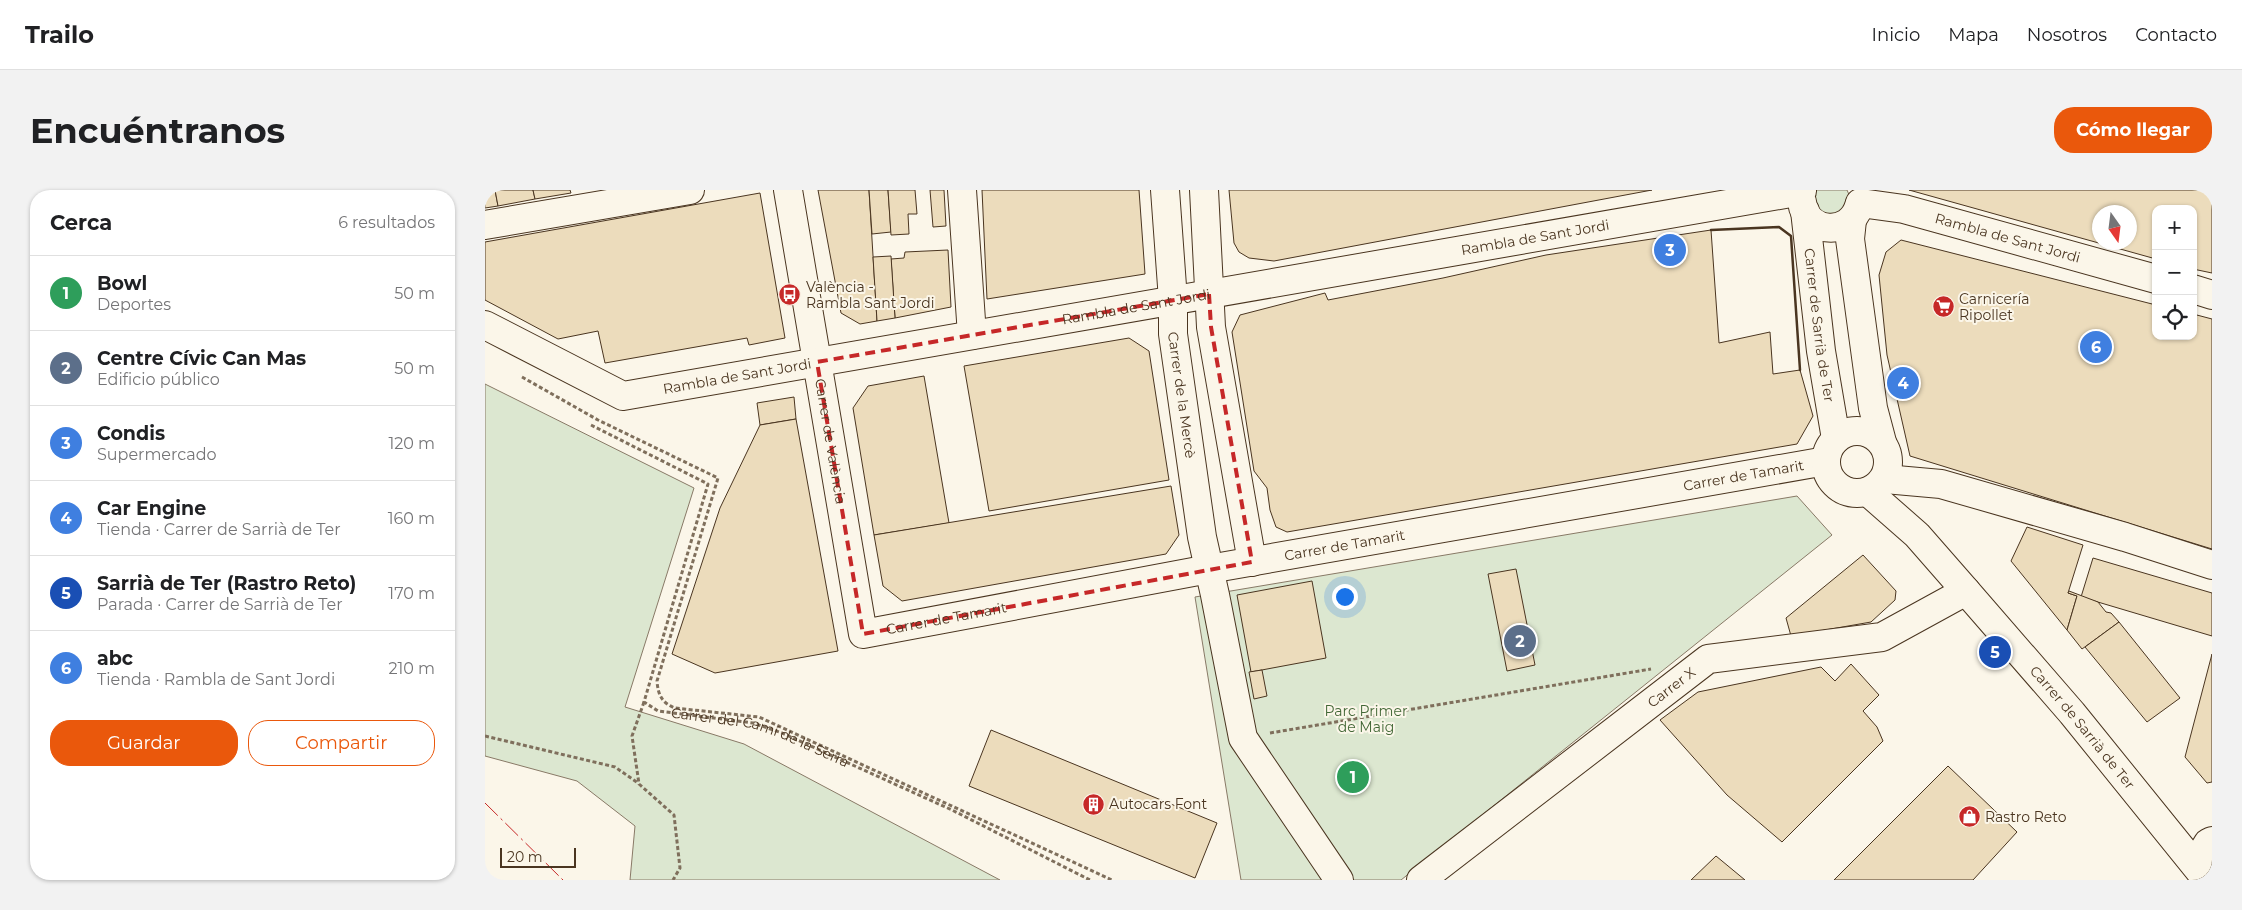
<!DOCTYPE html>
<html lang="es">
<head>
<meta charset="utf-8">
<style>
	body { margin:0; font-family:Montserrat,sans-serif; background:#f2f2f2; color:#202124 }
	.controls { position:absolute; right:15px; top:15px; display:grid; overflow:hidden; border-radius:10px; box-shadow:0 1px 4px #0004 }
	.controls button { width:45px; height:45px; display:grid; place-items:center; padding:0; border:0; border-bottom:1px solid #e0e0e0; background:#fff; color:#202124; font:25px sans-serif }
	.compass { position:absolute; left:1607px; top:15px; width:45px; height:45px; border-radius:50%; background:#fff; box-shadow:0 1px 4px #0004; rotate:166deg }
	.scale { position:absolute; left:15px; bottom:12px; width:76px; box-sizing:border-box; padding-left:5px; border:2px solid #4a3520; border-top:0; font-size:14px; line-height:18px; white-space:nowrap; color:#4a3520; -webkit-text-stroke:4px #fbf6e9; paint-order:stroke }
	.you { position:absolute; left:859px; top:406px; width:18px; height:18px; margin:-12px; border:4px solid #fff; border-radius:50%; background:#1a73e8; box-shadow:0 0 0 8px #1a73e833 }
	.badge { display:grid; place-items:center; width:32px; height:32px; border-radius:50%; background:#ea580c; color:#fff; font-size:16px; font-weight:700 }
	.pin { position:absolute; translate:-50% -50%; border:2px solid #fff; box-shadow:0 1px 5px #0006 }
	.list { margin:0; padding:0; list-style:none }
	h2 { display:flex; justify-content:space-between; align-items:center; height:65px; margin:0; padding:0 20px; font-size:21px }
	h2 small { font-size:16px; font-weight:400; color:#757577 }
	.list li { display:grid; grid-template-columns:32px 1fr auto; gap:15px; align-items:center; box-sizing:border-box; height:75px; padding:0 20px; border-top:1px solid #e0e0e0 }
	.list b { display:block; font-size:19px; white-space:nowrap }
	.list p { margin:0; font-size:16px; white-space:nowrap; color:#757577 }
	.list em { font-size:16px; font-style:normal; color:#757577 }
	.actions { display:flex; gap:10px; padding:15px 20px }
	.actions a { flex:1; padding:11px 0; border:1px solid #ea580c; border-radius:20px; text-align:center; font-size:18px; color:#ea580c }
	.actions .main { background:#ea580c; color:#fff }
	.icon { flex:none; width:28px; height:28px; fill:none; stroke:currentColor; stroke-width:2; stroke-linecap:round; stroke-linejoin:round }
	.map { position:relative; flex:none; width:1727px; height:690px; overflow:hidden; border-radius:20px }
	header { display:flex; align-items:center; gap:30px; box-sizing:border-box; height:70px; padding:0 25px; background:#fff; border-bottom:1px solid #e0e0e0 }
	header strong { font-size:24px }
	nav { display:flex; gap:28px; margin-inline-start:auto; font-size:18px }
	.intro { display:flex; align-items:center; justify-content:space-between; box-sizing:border-box; height:120px; padding:0 30px }
	h1 { margin:0; font-size:35px }
	.button { padding:12px 22px; border-radius:20px; background:#ea580c; color:#fff; font-size:18px; font-weight:700 }
	main { display:flex; gap:30px; padding:0 30px }
	aside { flex:1; background:#fff; border-radius:20px; box-shadow:0 1px 4px #0004 }
	.map>svg:first-child { display:block }
</style>
</head>
<body>
<header>
<strong>Trailo</strong>
<nav><a>Inicio</a><a>Mapa</a><a>Nosotros</a><a>Contacto</a></nav>
</header>
<div class="intro"><h1>Encuéntranos</h1><a class="button">Cómo llegar</a></div>
<main>
<aside>
<h2>Cerca<small>6 resultados</small></h2>
<ul class="list">
<li><span class="badge" style="background:#2e9e5b">1</span><div><b>Bowl</b><p>Deportes</p></div><em>50 m</em></li>
<li><span class="badge" style="background:#5c6f8a">2</span><div><b>Centre Cívic Can Mas</b><p>Edificio público</p></div><em>50 m</em></li>
<li><span class="badge" style="background:#3f7fe0">3</span><div><b>Condis</b><p>Supermercado</p></div><em>120 m</em></li>
<li><span class="badge" style="background:#3f7fe0">4</span><div><b>Car Engine</b><p>Tienda · Carrer de Sarrià de Ter</p></div><em>160 m</em></li>
<li><span class="badge" style="background:#1a4fb4">5</span><div><b>Sarrià de Ter (Rastro Reto)</b><p>Parada · Carrer de Sarrià de Ter</p></div><em>170 m</em></li>
<li><span class="badge" style="background:#3f7fe0">6</span><div><b>abc</b><p>Tienda · Rambla de Sant Jordi</p></div><em>210 m</em></li>
</ul>
<div class="actions"><a class="main">Guardar</a><a>Compartir</a></div>
</aside>
<div class="map">
<svg width="1727" height="690" viewBox="0 0 1727 690">
	<rect width="100%" height="100%" fill="#fbf6e9"/>
	<g fill="#dce7d0" stroke="#887966">
		<path d="M1330 0H1362L1365 7 1355 27 1332 23 1328 4Z"/>
		<path d="M0 194 209 298 140 517 259 554 515 690H145L150 636 92 591 0 566Z"/>
		<path d="M1312 306 1347 345 916 690H756L710 407Z"/>
	</g>
	<g fill="#ecdcbc" stroke="#4a3520" fill-rule="evenodd">
		<path d="M0 0H10L13 16 0 18Z"/>
		<path d="M10 0H48L50 9 13 16Z"/>
		<path d="M48 0H85L86 3 50 9Z"/>
		<path d="M333 0H384L392 131 375 134 356 123Z"/>
		<path d="M384 0H403L406 42 387 44Z"/>
		<path d="M403 0H430L432 24H423L424 44 406 45Z"/>
		<path d="M445 0H459L461 36 448 37Z"/>
		<path d="M497 0H654L660 84 502 109Z"/>
		<path d="M744 0H1167L789 71 764 68 754 62 749 53Z"/>
		<path d="M1424 0H1727V83L1708 79V19H1671V69ZM1614 22H1644V52H1614Z"/>
		<path d="M275 3 300 148 264 155 262 148 120 173 113 141 73 149 0 110V52Z"/>
		<path d="M1226 40 1234 153 1285 142 1288 184 1315 180 1328 226 1312 254 802 342 791 337 785 320 782 298 769 281 747 142 755 125 840 103 843 110 958 88 1061 65Z"/>
		<path d="M1416 50 1671 115V146H1708V124L1727 129V359L1425 266 1402 165 1394 85 1401 62Z"/>
		<path d="M463 60 466 117 410 128 406 69 419 68 420 62Z"/>
		<path d="M406 66 410 128 392 131 388 67Z"/>
		<path d="M644 148 664 161 684 290 504 321 479 176Z"/>
		<path d="M439 186 464 333 389 345 368 218 383 196Z"/>
		<path d="M309 207 311 229 275 235 272 213Z"/>
		<path d="M311 229 353 461 230 483 187 464 235 318 275 235Z"/>
		<path d="M686 296 694 345 681 364 417 411 398 396 389 345Z"/>
		<path d="M1542 337 1598 355 1583 403 1592 406 1582 440 1526 371Z"/>
		<path d="M1378 365 1411 401 1410 410 1386 432 1306 446 1301 428Z"/>
		<path d="M1608 368 1727 403V446L1596 407Z"/>
		<path d="M1031 379 1050 475 1022 481 1003 384Z"/>
		<path d="M827 391 841 468 766 482 752 405Z"/>
		<path d="M1584 401 1613 412 1621 422 1626 423 1634 432 1597 459 1582 440 1592 406 1583 403Z"/>
		<path d="M1634 432 1695 508 1662 532 1600 457Z"/>
		<path d="M1727 464V592L1722 593 1700 567Z"/>
		<path d="M1366 474 1394 505 1378 521 1392 537 1398 551 1297 652 1242 605 1175 530 1213 502 1336 477 1350 491Z"/>
		<path d="M777 480 782 506 769 509 764 482Z"/>
		<path d="M506 540 732 633 710 688 484 596Z"/>
		<path d="M1463 576 1532 642 1488 690H1349Z"/>
		<path d="M1231 666 1260 690H1206Z"/>
	</g>
	<g fill="none" stroke-linecap="round" stroke-linejoin="round">
		<defs>
			<g id="minor">
				<path id="s2" d="M303 0 378 444 724 379 1341 271"/>
				<path d="M477 0 487 145"/>
				<path id="s3" d="M680 0 688 110V144L717 347 730 405 758 548 854 690"/>
				<path d="M719 0 726 137 767 372"/>
				<path d="M1317 12C1321 44 1365 47 1374 16"/>
				<path id="s4" d="M1375 13 1419 19 1671 89"/>
				<path id="s5" d="M1320 21 1336 161 1351 249"/>
				<path d="M1367 30 1365 49 1388 218 1397 252"/>
				<path d="M0 35 205 0"/>
				<path d="M1708 99 1727 105"/>
				<path id="s6" d="M0 135 138 206 1317 1"/>
				<circle cx="1372" cy="272" r="31"/>
				<path d="M1400 289 1456 294 1640 347 1727 375"/>
				<path id="s7" d="M1383 302 1432 345 1481 401 1587 523 1722 690"/>
				<path d="M1710 674 1723 653 1727 651"/>
				<path id="s8" d="M936 690 1223 469 1397 447 1481 401"/>
			</g>
		</defs>
		<use href="#minor" stroke="#4a3520" stroke-width="30"/>
		<g stroke="#7f6f5c" stroke-width="3" stroke-dasharray="4 2.5" stroke-linecap="butt">
			<path d="M37 187 113 230 233 288 172 491C173 505 177 513 190 518L274 527 627 690"/>
			<path id="s1" d="M106 235 223 294 159 512 173 521 268 533 297 543 467 620 605 690"/>
			<path d="M159 512 147 546 154 594 189 625 195 678 188 690"/>
			<path d="M785 543 1166 479"/>
			<path d="M0 546 130 577 153 593"/>
		</g>
		<use href="#minor" stroke="#fbf6e9" stroke-width="28"/>
		<path stroke="#4a3520" stroke-width="2.5" d="M1226 40 1294 37 1306 46 1315 180"/>
		<path stroke="#c62828" stroke-width="1" stroke-dasharray="18 4 2.5 4" stroke-linecap="butt" d="M0 613 78 690"/>
	</g>
	<path fill="none" stroke="#c62828" stroke-width="4" stroke-dasharray="10 6" stroke-linejoin="round" d="M724 104 726 137 767 372 378 444 332 172Z"/>
	<defs>
		<symbol id="bus-disc" viewBox="-11 -11 22 22"><circle r="9.5" fill="#c62828" stroke="#fbf6e9"/><path d="M-5-6H5V4H4V6H2V4H-2V6H-4V4H-5ZM-3.5-4V0h7V-4ZM-3.5 1.2v1.5H-2V1.2ZM2 1.2v1.5H3.5V1.2Z" fill="#fff"/></symbol>
		<symbol id="supermarket-disc" viewBox="-11 -11 22 22"><circle r="9.5" fill="#c62828" stroke="#fbf6e9"/><path d="M-6-5.5h2.5l.6 2H6L4.5 2H-2.5L-4.4-4H-6ZM-1.5 3.2a1.3 1.3 0 1 0 .1 0ZM3 3.2a1.3 1.3 0 1 0 .1 0Z" fill="#fff"/></symbol>
		<symbol id="building-disc" viewBox="-11 -11 22 22"><circle r="9.5" fill="#c62828" stroke="#fbf6e9"/><path d="M-4-6H4V6H1V3H-1V6H-4ZM-2.5-4.3h1.7v1.8h-1.7ZM.8-4.3h1.7v1.8H.8ZM-2.5-1h1.7V.8h-1.7ZM.8-1h1.7V.8H.8Z" fill="#fff"/></symbol>
		<symbol id="shop-disc" viewBox="-11 -11 22 22"><circle r="9.5" fill="#c62828" stroke="#fbf6e9"/><path d="M-5-2.5h2.3a2.7 3.5 0 0 1 5.4 0H5L5.5 6h-11ZM-1.5-2.5h3a1.5 2.3 0 0 0-3 0Z" fill="#fff"/></symbol>
	</defs>
	<g fill-rule="evenodd">
		<use href="#bus-disc" x="292" y="92" width="25" height="25"/>
		<use href="#supermarket-disc" x="1446" y="104" width="25" height="25"/>
		<use href="#building-disc" x="596" y="602" width="25" height="25"/>
		<use href="#shop-disc" x="1472" y="614" width="25" height="25"/>
	</g>
	<g text-anchor="middle" stroke-width="4" stroke-linejoin="round" paint-order="stroke">
		<g font-size="14" fill="#4a3520" stroke="#fbf6e9">
			<text dy="5" stroke="none"><textPath href="#s6" startOffset="1081">Rambla de Sant Jordi</textPath></text>
			<text dy="5" stroke="none"><textPath href="#s4" startOffset="152">Rambla de Sant Jordi</textPath></text>
			<text dy="5" stroke="none"><textPath href="#s6" startOffset="676">Rambla de Sant Jordi</textPath></text>
			<text dy="5" stroke="none"><textPath href="#s5" startOffset="115">Carrer de Sarrià de Ter</textPath></text>
			<text dy="5" stroke="none"><textPath href="#s6" startOffset="271">Rambla de Sant Jordi</textPath></text>
			<text dy="5" stroke="none"><textPath href="#s3" startOffset="206">Carrer de la Mercè</textPath></text>
			<text dy="5" stroke="none"><textPath href="#s2" startOffset="255">Carrer de València</textPath></text>
			<text dy="5" stroke="none"><textPath href="#s2" startOffset="1345">Carrer de Tamarit</textPath></text>
			<text dy="5" stroke="none"><textPath href="#s2" startOffset="940">Carrer de Tamarit</textPath></text>
			<text dy="5" stroke="none"><textPath href="#s2" startOffset="535">Carrer de Tamarit</textPath></text>
			<text dy="5" stroke="none"><textPath href="#s8" startOffset="316">Carrer X</textPath></text>
			<text dy="5" stroke="none"><textPath href="#s7" startOffset="319">Carrer de Sarrià de Ter</textPath></text>
			<text dy="5" stroke="none"><textPath href="#s1" startOffset="481">Carrer del Camí de la Serra</textPath></text>
		</g>
		<g font-size="14" fill="#4a3520" stroke="#fbf6e9" text-anchor="start">
			<text x="321" y="102">València -<tspan x="321" dy="16">Rambla Sant Jordi</tspan></text>
			<text x="1474" y="114">Carnicería<tspan x="1474" dy="16">Ripollet</tspan></text>
			<text x="624" y="619">Autocars Font</text>
			<text x="1500" y="632">Rastro Reto</text>
		</g>
		<g font-size="14" fill="#436837" stroke="#fbf6e9">
			<text x="881" y="526">Parc Primer<tspan x="881" dy="16">de Maig</tspan></text>
		</g>
	</g>
</svg>
<div class="controls">
<button>+</button>
<button>−</button>
<button><svg class="icon" aria-label="locate" viewBox="0 0 24 24"><circle cx="12" cy="12" r="6"/><path d="M12 2v4M12 18v4M2 12h4M18 12h4"/></svg></button>
</div>
<svg class="compass" viewBox="-18 -18 36 36"><path d="M0-13l5 13h-10z" fill="#e53935"/><path d="M0 13l5-13h-10z" fill="#757577"/></svg>
<div class="scale">20 m</div>
<div class="you"></div>
<div class="pin badge" style="left:868px;top:587px;background:#2e9e5b">1</div>
<div class="pin badge" style="left:1035px;top:451px;background:#5c6f8a">2</div>
<div class="pin badge" style="left:1185px;top:60px;background:#3f7fe0">3</div>
<div class="pin badge" style="left:1418px;top:193px;background:#3f7fe0">4</div>
<div class="pin badge" style="left:1510px;top:462px;background:#1a4fb4">5</div>
<div class="pin badge" style="left:1611px;top:157px;background:#3f7fe0">6</div>
</div>
</main>
</body>
</html>
